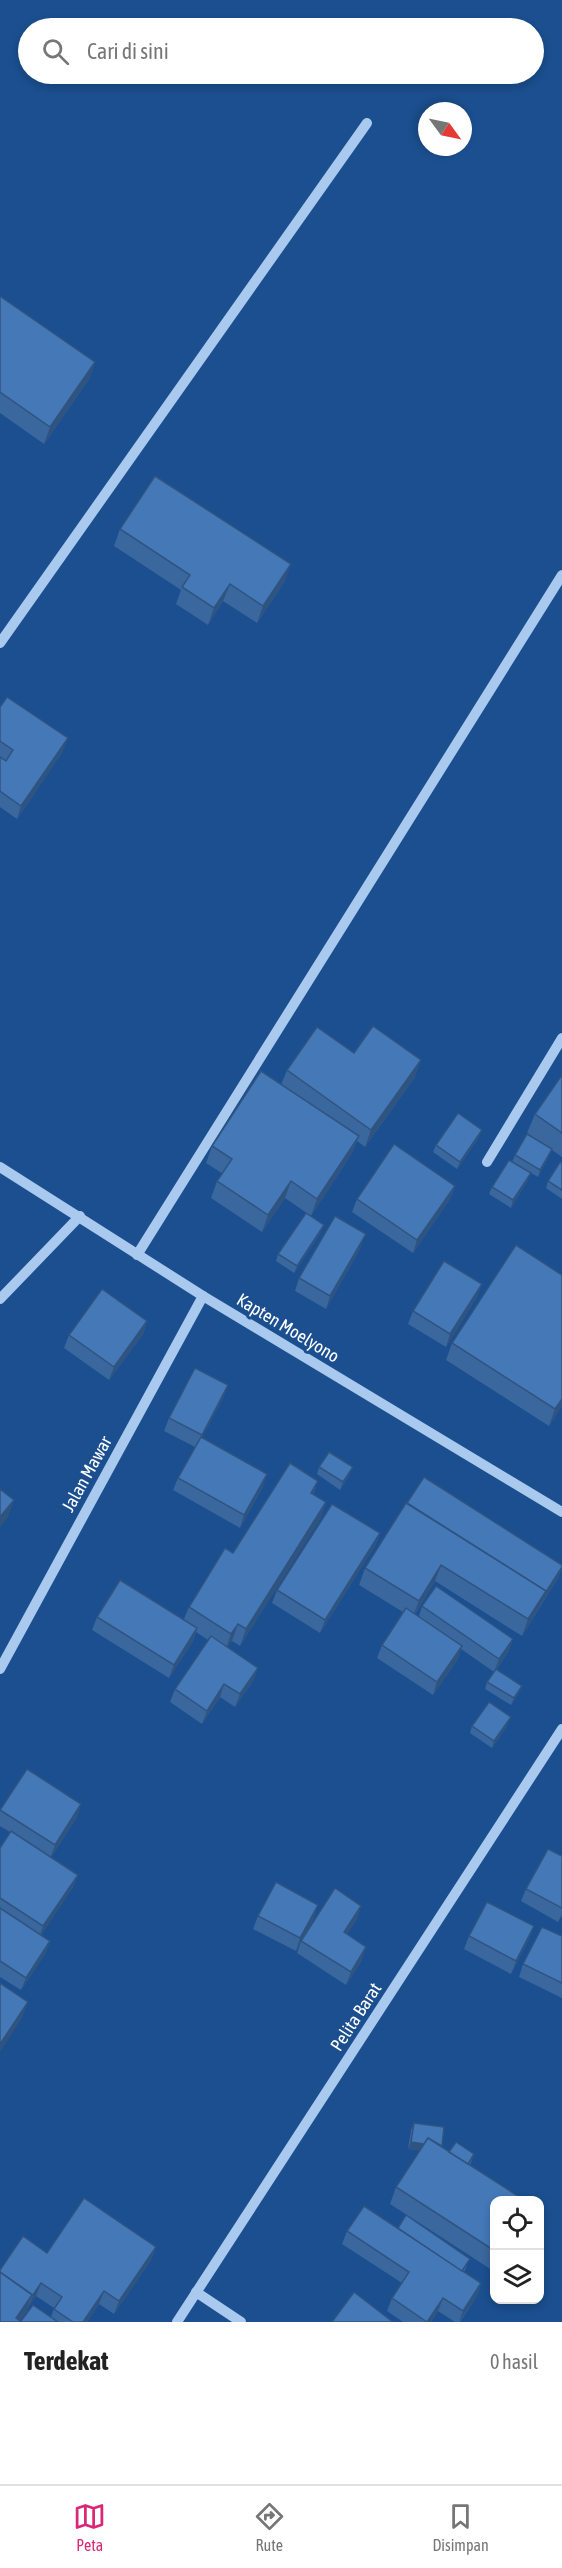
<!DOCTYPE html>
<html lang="id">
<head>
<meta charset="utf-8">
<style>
	body { margin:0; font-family:"Asap Condensed",sans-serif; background:#f6f6f6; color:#222 }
	.controls { position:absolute; right:18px; bottom:18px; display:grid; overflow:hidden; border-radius:12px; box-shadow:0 3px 9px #0003 }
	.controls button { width:54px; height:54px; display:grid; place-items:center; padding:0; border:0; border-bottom:2px solid #e0e0e0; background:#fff; color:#222; font:30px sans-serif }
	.compass { position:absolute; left:418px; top:102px; width:54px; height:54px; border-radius:50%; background:#fff; box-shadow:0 3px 9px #0003; rotate:123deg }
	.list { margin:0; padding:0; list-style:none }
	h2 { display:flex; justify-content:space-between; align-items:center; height:78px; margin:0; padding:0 24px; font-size:26px }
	h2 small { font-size:20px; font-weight:400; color:#767676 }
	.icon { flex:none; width:33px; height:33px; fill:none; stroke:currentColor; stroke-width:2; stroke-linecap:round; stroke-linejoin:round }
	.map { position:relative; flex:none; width:562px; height:2322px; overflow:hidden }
	.search { position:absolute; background:#fff; box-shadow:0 3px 9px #0003; left:18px; right:18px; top:18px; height:66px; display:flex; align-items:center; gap:15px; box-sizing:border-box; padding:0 21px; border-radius:33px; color:#767676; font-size:22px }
	.sheet { height:162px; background:#fff }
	nav { display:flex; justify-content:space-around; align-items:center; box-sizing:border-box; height:84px; border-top:2px solid #e0e0e0; background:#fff; font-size:16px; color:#767676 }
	nav a { display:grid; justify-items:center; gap:3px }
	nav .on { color:#db2777 }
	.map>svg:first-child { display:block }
</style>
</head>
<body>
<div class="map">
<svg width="562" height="2322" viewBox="0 0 562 2322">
	<rect width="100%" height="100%" fill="#1b4f8f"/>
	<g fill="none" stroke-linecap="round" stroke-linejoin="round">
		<g stroke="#a9c9ee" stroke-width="10">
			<path d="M0 643 367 123"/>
			<path d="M487 1162 562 1038"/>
			<path d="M0 1167 203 1296 562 1512"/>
			<path d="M137 1255 562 575"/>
			<path d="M0 1299 80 1216"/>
			<path d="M0 1669 203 1296"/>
			<path d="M196 2292 241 2322"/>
			<path d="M177 2322 562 1729"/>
		</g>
	</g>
	<g fill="#3a679d" fill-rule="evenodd">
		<path d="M0 296 95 362 89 379 44 444 0 413Z"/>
		<path d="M120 529 285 581 257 623 223 601 208 625 176 604 181 590 114 546Z"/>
		<path d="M0 707 63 751 17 819 0 807Z"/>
		<path d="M354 1053 415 1077 365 1147 357 1141 352 1153 311 1216 285 1198 262 1232 211 1198 217 1181 223 1174 206 1163 212 1146 281 1085 287 1070Z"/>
		<path d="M562 1075V1157L552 1150 549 1156 538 1177 512 1162 515 1155 543 1144 527 1133 535 1114Z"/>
		<path d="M479 1137 457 1169 433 1152 436 1145Z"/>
		<path d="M562 1163V1199L546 1188 548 1181Z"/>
		<path d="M528 1180 511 1208 489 1194 492 1187Z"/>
		<path d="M455 1186 450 1199 413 1253 352 1212 357 1199Z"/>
		<path d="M321 1232 294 1273 276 1261 278 1254Z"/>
		<path d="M361 1247 326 1309 295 1291 299 1278Z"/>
		<path d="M562 1275V1406L549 1426 446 1360 452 1343Z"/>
		<path d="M477 1297 446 1347 408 1324 413 1311Z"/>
		<path d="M147 1321 143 1334 109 1380 64 1348 69 1335Z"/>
		<path d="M228 1385 223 1398 202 1437 263 1487 240 1528 173 1490 178 1478 195 1447 164 1431 169 1418Z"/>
		<path d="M319 1467 350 1474 340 1490 317 1474Z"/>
		<path d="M318 1481 313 1495 326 1502 320 1519 240 1646 232 1641 227 1647 258 1668 253 1681 235 1707 220 1697 202 1724 170 1702 175 1689 208 1640 196 1632 193 1641 169 1678 92 1630 97 1617 184 1619 189 1607 233 1553Z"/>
		<path d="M406 1503 562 1565V1568L558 1578 522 1636 435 1581 415 1614 419 1616 422 1606 513 1639 508 1652 496 1670 522 1686 519 1693 511 1705 485 1689 487 1682 494 1672 461 1649 458 1659 433 1695 377 1658 382 1645 403 1612 359 1585 365 1568Z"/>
		<path d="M380 1533 375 1546 320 1633 272 1603 277 1590Z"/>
		<path d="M508 1724 492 1748 470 1733 472 1726Z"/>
		<path d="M81 1804 77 1817 51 1857 78 1875 73 1887 41 1935 50 1941 45 1954 21 1990 0 1977V1848L10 1832 0 1826V1810Z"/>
		<path d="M562 1856V1915L558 1922 521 1901 526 1889Z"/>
		<path d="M361 1906 357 1919 347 1934 362 1960 346 1985 297 1953 301 1942 296 1951 253 1929 258 1916 314 1918 303 1938Z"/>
		<path d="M534 1926 529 1939 511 1974 464 1949 469 1936Z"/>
		<path d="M562 1936V1998L519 1977 523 1964Z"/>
		<path d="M414 2123 442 2147 449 2152 474 2154 470 2165 495 2200V2272L390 2204 396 2187 420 2150 408 2149 411 2130Z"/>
		<path d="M398 2228 467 2266 464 2272 481 2283 477 2296 460 2322H455L438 2311 431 2322H403L387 2311 392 2298 402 2283 342 2244 347 2231Z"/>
		<path d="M156 2247 151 2260 114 2314 99 2304 87 2322H0L47 2253ZM36 2296 54 2308 51 2317 21 2321 20 2320 26 2312 28 2307Z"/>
	</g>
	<g fill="#305480">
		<path d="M95 362 89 379 44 444 50 427Z"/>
		<path d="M291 564 285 581 257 623 263 606Z"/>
		<path d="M230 584 223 601 208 625 214 608Z"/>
		<path d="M68 738 63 751 17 819 21 806Z"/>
		<path d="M421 1060 415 1077 365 1147 371 1130Z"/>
		<path d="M482 1130 479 1137 457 1169 460 1162Z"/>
		<path d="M359 1136 352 1153 311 1216 317 1199Z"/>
		<path d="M552 1149 549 1156 538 1177 540 1170Z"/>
		<path d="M531 1173 528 1180 511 1208 513 1200Z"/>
		<path d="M291 1181 285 1198 262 1232 268 1215Z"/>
		<path d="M455 1186 450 1199 413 1253 417 1240Z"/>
		<path d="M324 1225 321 1232 294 1273 297 1266Z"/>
		<path d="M366 1234 361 1247 326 1309 330 1296Z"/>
		<path d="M482 1284 477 1297 446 1347 450 1334Z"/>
		<path d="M147 1321 143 1334 109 1380 114 1367Z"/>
		<path d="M228 1385 223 1398 197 1448 202 1435Z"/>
		<path d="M562 1399V1406L549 1426 555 1409Z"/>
		<path d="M353 1467 350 1474 340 1490 343 1482Z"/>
		<path d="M267 1474 263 1487 240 1528 244 1515Z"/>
		<path d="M318 1481 312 1497 311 1493Z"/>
		<path d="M14 1500 8 1517 0 1527V1517Z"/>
		<path d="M326 1502 320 1519 240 1646 246 1629Z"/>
		<path d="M380 1533 375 1546 320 1633 325 1620Z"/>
		<path d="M441 1565 435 1581 412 1618 419 1601Z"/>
		<path d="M562 1567 558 1578 539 1608 544 1595Z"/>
		<path d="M546 1591 539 1608 522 1636 528 1619Z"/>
		<path d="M238 1624 232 1641 225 1651 231 1634Z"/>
		<path d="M197 1628 193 1641 169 1678 174 1665Z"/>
		<path d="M513 1639 508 1652 494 1672 499 1659Z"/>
		<path d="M462 1646 458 1659 433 1695 437 1682Z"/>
		<path d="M258 1668 253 1681 235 1707 240 1694Z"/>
		<path d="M224 1684 220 1697 202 1724 207 1711Z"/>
		<path d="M522 1686 519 1693 511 1705 514 1698Z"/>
		<path d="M511 1717 508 1724 492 1748 494 1741Z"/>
		<path d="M81 1804 77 1817 50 1858 55 1845Z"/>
		<path d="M78 1875 73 1887 39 1939 43 1926Z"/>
		<path d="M318 1905 314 1918 296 1951 300 1938Z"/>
		<path d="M361 1906 357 1919 340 1945 344 1932Z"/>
		<path d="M534 1926 529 1939 511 1974 516 1961Z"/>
		<path d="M50 1941 45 1954 21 1990 26 1978Z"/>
		<path d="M366 1947 362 1960 346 1985 351 1972Z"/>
		<path d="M28 2002 22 2018 0 2052V2044Z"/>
		<path d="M411 2142 442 2146 440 2153 408 2149Z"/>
		<path d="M156 2247 151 2260 114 2314 119 2301Z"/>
		<path d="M41 2283 36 2296 28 2308 33 2295Z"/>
		<path d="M481 2283 477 2296 459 2322 463 2311Z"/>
		<path d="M104 2291 99 2304 87 2322H83Z"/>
		<path d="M32 2295 26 2312 19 2322 16 2318Z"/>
		<path d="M443 2298 438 2311 431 2322H427Z"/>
	</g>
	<g fill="#4478b7" stroke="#305480" stroke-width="1.5">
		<path d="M0 296 95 362 50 427 0 392Z"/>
		<path d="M155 476 291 564 263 606 230 584 214 608 182 587 190 575 120 529Z"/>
		<path d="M7 697 68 738 21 806 0 791V757L6 761 13 750 0 741V707Z"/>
		<path d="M373 1026 421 1060 371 1130 287 1070 317 1027 354 1053Z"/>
		<path d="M261 1071 359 1136 317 1199 291 1181 268 1215 217 1181 232 1159 212 1146Z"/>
		<path d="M562 1075V1133L535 1114Z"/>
		<path d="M458 1113 482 1130 460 1162 436 1145Z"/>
		<path d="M527 1134 552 1149 540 1170 515 1155Z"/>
		<path d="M394 1144 455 1186 417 1240 357 1199Z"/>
		<path d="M509 1160 531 1173 513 1200 492 1187Z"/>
		<path d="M560 1162 562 1163V1190L548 1181Z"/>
		<path d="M306 1213 324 1225 297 1266 278 1254Z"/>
		<path d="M335 1216 366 1234 330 1296 299 1278Z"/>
		<path d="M516 1245 562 1275V1399L555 1409 452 1343Z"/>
		<path d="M444 1261 482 1284 450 1334 413 1311Z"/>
		<path d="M102 1289 147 1321 114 1367 69 1335Z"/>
		<path d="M195 1368 228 1385 202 1435 169 1418Z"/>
		<path d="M201 1437 267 1474 244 1515 178 1478Z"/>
		<path d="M329 1452 353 1467 343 1482 319 1467Z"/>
		<path d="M290 1463 318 1481 311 1493 326 1502 246 1629 238 1624 231 1634 189 1607 225 1548 233 1553Z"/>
		<path d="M424 1477 562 1565V1567L544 1595 546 1591 407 1503Z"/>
		<path d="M0 1489 14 1500 0 1517Z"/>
		<path d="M406 1503 546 1591 528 1619 441 1565 419 1601 365 1568Z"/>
		<path d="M332 1504 380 1533 325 1620 277 1590Z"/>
		<path d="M120 1580 197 1628 174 1665 97 1617Z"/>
		<path d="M436 1586 513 1639 499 1659 422 1606Z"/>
		<path d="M406 1608 462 1646 437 1682 382 1645Z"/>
		<path d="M211 1636 258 1668 240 1694 224 1684 207 1711 175 1689Z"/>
		<path d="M496 1669 522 1686 514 1698 487 1682Z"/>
		<path d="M489 1702 511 1717 494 1741 472 1726Z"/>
		<path d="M27 1769 81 1804 55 1845 0 1810Z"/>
		<path d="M11 1831 78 1875 43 1926 0 1898V1848Z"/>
		<path d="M548 1849 562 1856V1908L526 1889Z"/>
		<path d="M276 1882 318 1905 300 1938 258 1916Z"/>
		<path d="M335 1888 361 1906 344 1932 366 1947 351 1972 301 1941Z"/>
		<path d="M487 1902 534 1926 516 1961 469 1936Z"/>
		<path d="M0 1908 50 1941 26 1978 0 1961Z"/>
		<path d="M542 1927 562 1936V1983L523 1964Z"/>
		<path d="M0 1983 28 2002 0 2044Z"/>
		<path d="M414 2123 444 2127 442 2146 440 2145 428 2138 424 2144 411 2142Z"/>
		<path d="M428 2138 524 2200H495V2251L396 2187Z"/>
		<path d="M456 2142 474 2154 468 2164 449 2152Z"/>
		<path d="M84 2198 156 2247 119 2301 104 2291 83 2322H73L54 2309 62 2297 41 2283 33 2295 0 2272V2270L23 2236 47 2253Z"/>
		<path d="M364 2206 481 2283 463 2311 443 2298 427 2322 392 2298 409 2272 347 2231Z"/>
		<path d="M406 2215 470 2259 462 2271 398 2228Z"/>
		<path d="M0 2272 32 2295 16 2318 22 2322H0Z"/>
		<path d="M354 2292 393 2322H332Z"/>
		<path d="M33 2305 58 2322H22L21 2321Z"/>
	</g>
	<g text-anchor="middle" stroke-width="6" stroke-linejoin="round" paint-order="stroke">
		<g font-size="18" fill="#fff" stroke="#1b4f8f">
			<text transform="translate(288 1328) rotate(31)" y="6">Kapten Moelyono</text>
			<text transform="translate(87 1474) rotate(-61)" y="6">Jalan Mawar</text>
			<text transform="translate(356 2017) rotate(-57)" y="6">Pelita Barat</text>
		</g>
	</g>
</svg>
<div class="controls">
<button><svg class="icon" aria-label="locate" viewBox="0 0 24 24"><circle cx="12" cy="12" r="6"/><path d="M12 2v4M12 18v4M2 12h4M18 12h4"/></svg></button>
<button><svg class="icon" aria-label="layers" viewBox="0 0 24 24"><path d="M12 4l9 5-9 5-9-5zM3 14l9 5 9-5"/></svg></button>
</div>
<svg class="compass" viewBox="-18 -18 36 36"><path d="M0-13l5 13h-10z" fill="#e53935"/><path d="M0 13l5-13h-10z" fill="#767676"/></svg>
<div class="search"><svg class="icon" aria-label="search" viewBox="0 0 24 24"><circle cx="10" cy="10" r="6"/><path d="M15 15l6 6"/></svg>Cari di sini</div>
</div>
<section class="sheet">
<h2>Terdekat<small>0 hasil</small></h2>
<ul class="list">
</ul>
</section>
<nav>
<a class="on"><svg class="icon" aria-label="map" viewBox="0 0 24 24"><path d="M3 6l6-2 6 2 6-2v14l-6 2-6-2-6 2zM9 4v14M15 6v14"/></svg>Peta</a>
<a><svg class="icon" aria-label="directions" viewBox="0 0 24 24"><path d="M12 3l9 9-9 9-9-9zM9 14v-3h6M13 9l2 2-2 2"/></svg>Rute</a>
<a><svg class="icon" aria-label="saved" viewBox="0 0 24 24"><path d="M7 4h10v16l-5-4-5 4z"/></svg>Disimpan</a>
</nav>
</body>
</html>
